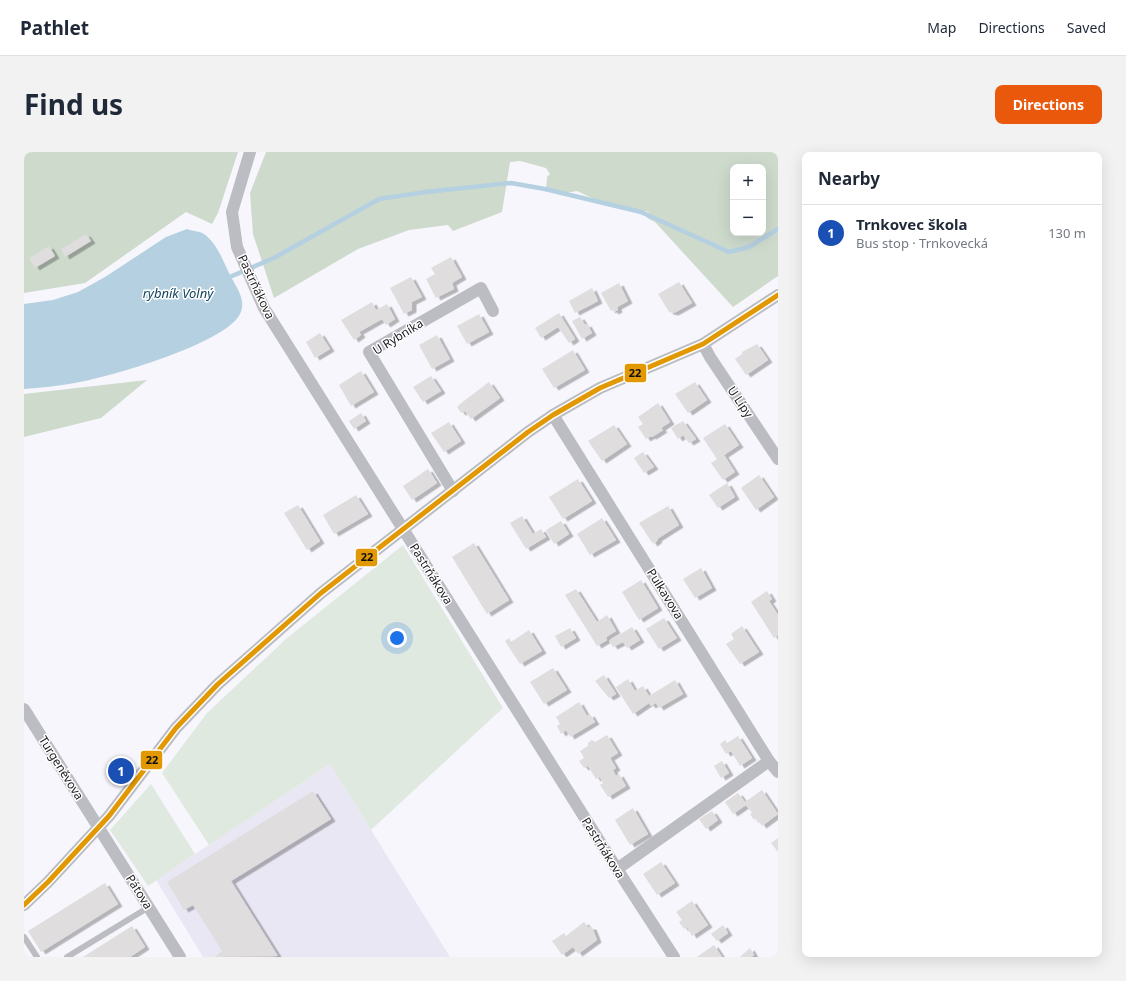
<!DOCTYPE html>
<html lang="en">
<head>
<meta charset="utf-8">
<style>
	body { margin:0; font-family:"Noto Sans",sans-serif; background:#f2f2f3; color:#1f2937 }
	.controls { position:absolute; right:12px; top:12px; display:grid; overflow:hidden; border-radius:8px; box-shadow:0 4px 16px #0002 }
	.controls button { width:36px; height:36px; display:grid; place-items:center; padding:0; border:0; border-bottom:1px solid #e0e1e3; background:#fff; color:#1f2937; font:20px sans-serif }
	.you { position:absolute; left:373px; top:486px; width:14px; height:14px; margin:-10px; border:3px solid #fff; border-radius:50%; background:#1a73e8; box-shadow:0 0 0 6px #1a73e833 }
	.badge { display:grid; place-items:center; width:26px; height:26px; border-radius:50%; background:#ea580c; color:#fff; font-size:13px; font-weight:700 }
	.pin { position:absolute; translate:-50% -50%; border:2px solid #fff; box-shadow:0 1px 4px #0006 }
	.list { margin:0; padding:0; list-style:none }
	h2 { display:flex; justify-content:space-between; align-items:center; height:52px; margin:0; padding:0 16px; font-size:17px }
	h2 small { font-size:13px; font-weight:400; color:#747a83 }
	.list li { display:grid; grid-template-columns:26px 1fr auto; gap:12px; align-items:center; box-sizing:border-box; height:56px; padding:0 16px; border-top:1px solid #e0e1e3 }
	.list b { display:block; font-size:15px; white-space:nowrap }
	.list p { margin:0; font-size:13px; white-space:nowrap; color:#747a83 }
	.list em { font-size:13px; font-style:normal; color:#747a83 }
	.map { position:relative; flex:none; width:754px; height:805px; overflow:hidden; border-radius:8px }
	header { display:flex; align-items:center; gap:24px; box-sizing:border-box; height:56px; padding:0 20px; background:#fff; border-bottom:1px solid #e0e1e3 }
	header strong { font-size:19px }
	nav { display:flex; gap:22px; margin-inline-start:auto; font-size:14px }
	.intro { display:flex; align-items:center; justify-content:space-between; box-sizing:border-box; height:96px; padding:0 24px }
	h1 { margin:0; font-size:28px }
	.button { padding:10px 18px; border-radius:8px; background:#ea580c; color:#fff; font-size:14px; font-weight:700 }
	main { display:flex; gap:24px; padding:0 24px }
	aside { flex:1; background:#fff; border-radius:8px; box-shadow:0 4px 16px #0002 }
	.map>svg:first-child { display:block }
</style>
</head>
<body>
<header>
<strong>Pathlet</strong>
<nav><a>Map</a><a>Directions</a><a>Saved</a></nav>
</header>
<div class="intro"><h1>Find us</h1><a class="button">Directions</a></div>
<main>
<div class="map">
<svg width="754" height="805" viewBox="0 0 754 805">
	<defs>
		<filter id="shadow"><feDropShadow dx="4.5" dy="2.5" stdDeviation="0" flood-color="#0004"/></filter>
	</defs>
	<rect width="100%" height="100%" fill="#f7f6fc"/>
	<path fill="#eae7f4" d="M306 612 426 805H179L132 728Z"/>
	<g fill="#e0e9e0">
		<path d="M379 393 479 556 347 678 306 612 185 693 138 621 183 561 263 486Z"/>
		<path d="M127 632 171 702 124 734 86 678Z"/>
	</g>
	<g fill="#cddacc" fill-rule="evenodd">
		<path d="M0 0H214L194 61 188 72 162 60 61 131 0 141Z"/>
		<path d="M242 0H754V124L709 155 631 70 623 66 625 60 581 52 553 39 536 42 522 39 523 25 526 22 522 16 496 9 486 10 478 60 429 79 424 73 385 78 334 97 250 146 229 82 226 41ZM709 15H739V81H709Z"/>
		<path d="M123 228 77 266 0 285V242Z"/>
	</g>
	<path fill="#b5d0e1" d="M163 77C168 79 176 79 180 82 193 91 199 109 206 123 212 135 223 148 216 162 201 192 85 225 51 231 34 234 17 236 0 237V152L29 148 54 140 81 125 142 85Z"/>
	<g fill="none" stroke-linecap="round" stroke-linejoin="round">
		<path stroke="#b5d0e1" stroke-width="4.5" d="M201 127 250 106 355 47 402 40 487 31 521 37 617 60 705 100 725 95 754 77"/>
	</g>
	<g fill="#dfddde" filter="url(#shadow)">
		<path d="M62 82 67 89 41 105 37 97Z"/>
		<path d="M25 94 31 104 11 116 5 106Z"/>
		<path d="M427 105 438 125 428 131 430 137 412 146 402 127 411 122 407 116Z"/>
		<path d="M387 125 398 145 388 150V158L380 162 366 136Z"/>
		<path d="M655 130 668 151 650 161 645 160 634 142Z"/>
		<path d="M595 131 604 149 593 155 594 158 590 160 589 158 587 159 577 141Z"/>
		<path d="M568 136 574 149 551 161 545 149Z"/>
		<path d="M348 150 352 158 363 152 371 167 362 173 358 167 335 180 337 183 330 188 317 168Z"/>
		<path d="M535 161 551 187 545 191 534 175 517 186 511 176Z"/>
		<path d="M455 162 465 180 443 192 433 174Z"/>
		<path d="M556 165 561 173 563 172 568 181 558 187 548 169Z"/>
		<path d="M296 181 306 197 291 206 282 190Z"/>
		<path d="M413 183 426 207 408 217 395 193Z"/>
		<path d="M733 192 744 208 722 223 711 207 718 202V200Z"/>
		<path d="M549 198 561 218 530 236 518 217Z"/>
		<path d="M337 219 350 240 327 254 315 233Z"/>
		<path d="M407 224 417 239 399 250 389 235Z"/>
		<path d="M465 230 476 246 447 267 441 259 437 261 433 255 436 252Z"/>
		<path d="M671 230 683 248 664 261 651 242Z"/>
		<path d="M634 251 646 270 637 276 639 278 628 285 627 284 622 287 614 275 619 272 614 265Z"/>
		<path d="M337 261 342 269 330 277 325 269Z"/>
		<path d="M659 269 672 287 665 291 659 283 654 287 647 276Z"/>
		<path d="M425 270 437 289 420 300 407 281Z"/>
		<path d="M701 272 715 293 700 303 711 320 699 328 687 311 693 307 679 286Z"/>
		<path d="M590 273 603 292 578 309 564 289Z"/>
		<path d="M619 300 630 315 620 321 610 306Z"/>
		<path d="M404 317 413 331 388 348 379 334Z"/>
		<path d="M735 323 750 345 732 358 717 336Z"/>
		<path d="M554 327 568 349 539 367 525 345Z"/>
		<path d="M703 331 711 345 694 356 685 343Z"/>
		<path d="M332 343 344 362 310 382 299 363Z"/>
		<path d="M274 353 296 389 283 398 260 361Z"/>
		<path d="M644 354 655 373 633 387 634 388 629 392 615 371Z"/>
		<path d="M498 364 509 382 517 377 522 385 502 397 486 371Z"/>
		<path d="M578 366 592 388 566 403 553 382Z"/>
		<path d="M537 369 545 382 530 392 522 378Z"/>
		<path d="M450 391 485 448 463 462 428 405Z"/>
		<path d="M677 416 688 436 671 446 659 427Z"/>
		<path d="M617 428 634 456 615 468 598 440Z"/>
		<path d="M552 437 573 470 583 463 592 479 582 485 583 488 573 494 541 443Z"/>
		<path d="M743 439 748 447 745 449 754 463V483L750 486 727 450Z"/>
		<path d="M640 466 653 486 635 497 622 477Z"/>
		<path d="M718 474 735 500 716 512 702 492 710 487 707 482Z"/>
		<path d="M608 475 616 488 603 496 599 490 589 495 585 489Z"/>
		<path d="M546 476 552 486 537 495 531 484Z"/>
		<path d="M505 478 518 499 496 512 481 489 485 486 487 490Z"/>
		<path d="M529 516 543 538 520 552 506 530Z"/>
		<path d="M580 523 592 542 585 546 571 529Z"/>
		<path d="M604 527 611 539 619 534 625 544 651 528 659 542 635 556 632 551 627 554 625 551 609 562 592 535Z"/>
		<path d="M555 550 563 564 566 562 571 570 546 585 542 578 537 582 533 574 536 572 532 565Z"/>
		<path d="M583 583 594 601 586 606 592 616 589 618 592 624 595 622 602 634 584 645 576 633 579 631 576 625 572 627 564 614 560 616 555 609 560 606 556 599 564 594V591L568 588 571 590Z"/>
		<path d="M714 584 728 606 716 614 707 599 702 602 696 592 701 588 703 591Z"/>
		<path d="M698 609 705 621 697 626 690 614Z"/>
		<path d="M738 638 754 662 738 674 732 666 730 668 726 662 728 661 722 653 709 662 701 650 714 641 721 650Z"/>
		<path d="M289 639 307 667 207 729 254 804 191 805 198 799 169 753 160 758 143 730Z"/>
		<path d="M609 656 624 682 606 693 591 668Z"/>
		<path d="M688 659 694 668 682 677 675 667Z"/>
		<path d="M754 686V700L747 691Z"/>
		<path d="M637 710 651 731 633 743 619 722Z"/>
		<path d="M81 731 94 752 17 800 4 779Z"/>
		<path d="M668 749 684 773 668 784 663 775 660 777 655 770 658 768 652 760Z"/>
		<path d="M560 770 564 775H568L573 788 554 802 549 795 538 803 528 789 540 781 542 784Z"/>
		<path d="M699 773 704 781 693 789 687 782Z"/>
		<path d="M108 774 121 795 106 805H59Z"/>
		<path d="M690 793 698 805H673Z"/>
		<path d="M726 796 730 803 727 805H716Z"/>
	</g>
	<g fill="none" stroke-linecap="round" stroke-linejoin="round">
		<g stroke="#bbbdc2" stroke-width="6">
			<path d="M0 785 13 805"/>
			<path d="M43 805 125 755"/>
		</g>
		<g stroke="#bbbdc2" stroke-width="12">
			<path d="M226 0 208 60 213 95 240 156 593 717 650 805"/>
			<path d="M679 192 686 205 754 307"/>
			<path d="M529 263 745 609 754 620"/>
			<path d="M429 339 345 200 457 136 469 159"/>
			<path d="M0 557 156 805"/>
			<path d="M593 717 745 609"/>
			<path d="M0 753 24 730 85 664 152 576 194 532 297 441 504 280 529 263 576 236 679 192 754 143"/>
		</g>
		<defs>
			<path id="bus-1" d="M0 753 24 730 85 664 152 576 194 532 297 441 504 280 529 263 576 236 679 192 754 143"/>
		</defs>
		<use href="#bus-1" stroke="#fff" stroke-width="8"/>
		<use href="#bus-1" stroke="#e19803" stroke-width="5"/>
	</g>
	<g text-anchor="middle" stroke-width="3" stroke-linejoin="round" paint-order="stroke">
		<g font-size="12" fill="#1c1b1f" stroke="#fff">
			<text transform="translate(232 135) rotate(65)" y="4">Pastrňákova</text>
			<text transform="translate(374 185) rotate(-32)" y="4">U Rybníka</text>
			<text transform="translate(716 250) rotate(56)" y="4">U Lípy</text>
			<text transform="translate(407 422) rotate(58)" y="4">Pastrňákova</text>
			<text transform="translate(641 442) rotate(58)" y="4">Pulkavova</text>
			<text transform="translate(37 616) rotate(58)" y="4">Turgeněvova</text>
			<text transform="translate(579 696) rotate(58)" y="4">Pastrňákova</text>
			<text transform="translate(115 740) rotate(58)" y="4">Pátova</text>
		</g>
		<g font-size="13" font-style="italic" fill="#12445c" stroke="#fff">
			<text x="154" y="146">rybník Volný</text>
		</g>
	</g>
	<g stroke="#fff" stroke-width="1.5">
		<rect x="600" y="211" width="23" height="20" rx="4" fill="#e19803"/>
		<rect x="331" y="396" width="23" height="19" rx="4" fill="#e19803"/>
		<rect x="116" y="598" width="23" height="20" rx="4" fill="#e19803"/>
	</g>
	<g font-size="11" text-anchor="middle" font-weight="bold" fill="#111">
		<text x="611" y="225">22</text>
		<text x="343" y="409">22</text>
		<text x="128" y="612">22</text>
	</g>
</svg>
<div class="controls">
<button>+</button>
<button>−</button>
</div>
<div class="you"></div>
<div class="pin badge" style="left:97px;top:619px;background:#1a4fb4">1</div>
</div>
<aside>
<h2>Nearby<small></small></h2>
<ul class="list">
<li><span class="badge" style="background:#1a4fb4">1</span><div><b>Trnkovec škola</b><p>Bus stop · Trnkovecká</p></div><em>130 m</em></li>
</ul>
</aside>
</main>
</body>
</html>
